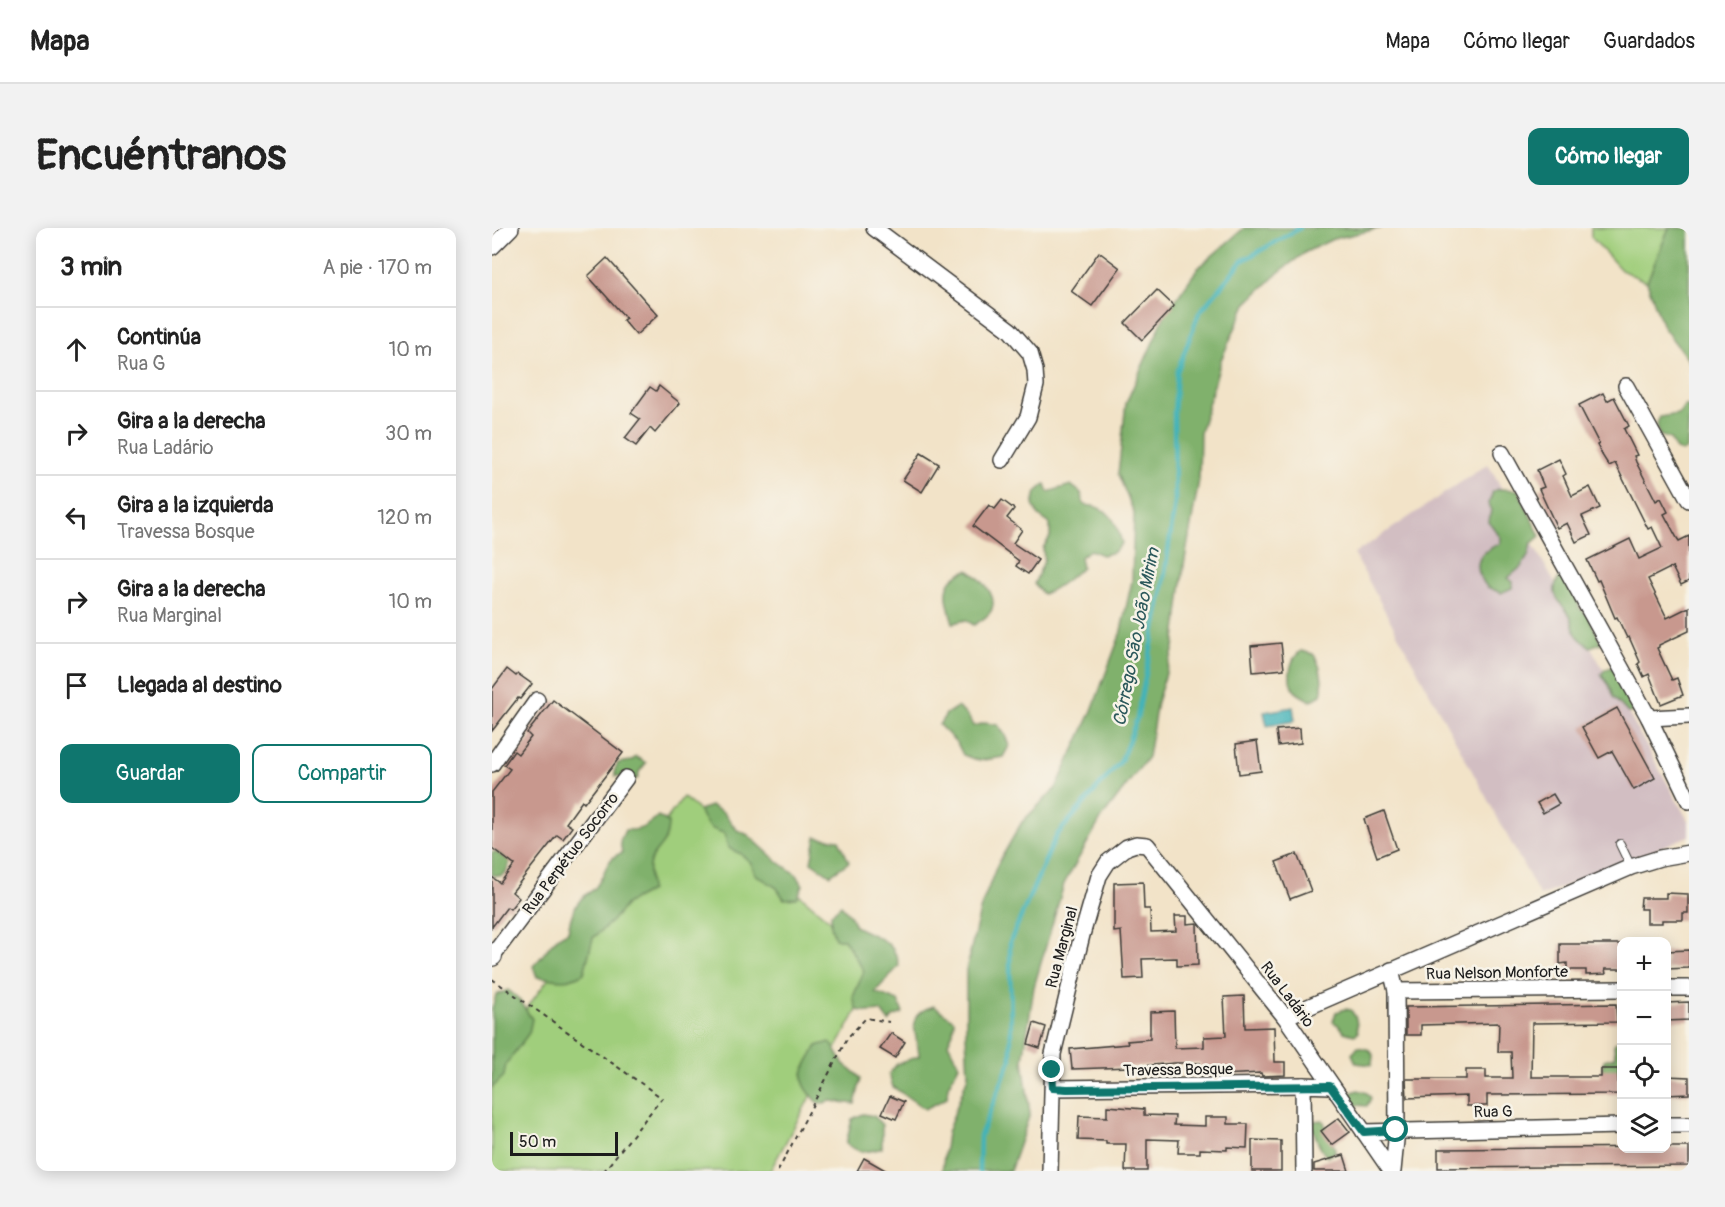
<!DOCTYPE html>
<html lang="es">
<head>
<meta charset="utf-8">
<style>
	body { margin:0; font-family:Pangolin,sans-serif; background:#f2f2f2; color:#222 }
	.controls { position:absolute; right:18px; bottom:18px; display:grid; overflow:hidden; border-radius:12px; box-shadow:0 3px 15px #0003 }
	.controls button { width:54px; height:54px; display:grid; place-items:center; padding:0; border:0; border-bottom:2px solid #e0e0e0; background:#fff; color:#222; font:30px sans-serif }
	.scale { position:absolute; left:18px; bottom:15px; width:108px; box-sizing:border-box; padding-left:6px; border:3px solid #1c1c1c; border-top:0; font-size:16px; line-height:21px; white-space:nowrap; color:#1c1c1c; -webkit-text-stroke:4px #f7f3e8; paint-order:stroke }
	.stop { position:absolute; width:18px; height:18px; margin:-14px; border:4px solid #0f766e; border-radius:50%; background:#fff }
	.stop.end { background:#0f766e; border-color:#fff; box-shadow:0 2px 6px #0008 }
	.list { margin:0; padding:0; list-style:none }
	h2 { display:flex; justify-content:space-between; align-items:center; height:78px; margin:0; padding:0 24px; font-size:26px }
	h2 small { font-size:20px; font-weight:400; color:#767676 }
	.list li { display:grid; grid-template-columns:39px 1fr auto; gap:18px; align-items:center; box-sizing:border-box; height:84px; padding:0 24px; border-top:2px solid #e0e0e0 }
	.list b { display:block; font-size:22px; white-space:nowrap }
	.list p { margin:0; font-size:20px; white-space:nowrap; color:#767676 }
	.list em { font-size:20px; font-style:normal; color:#767676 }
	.actions { display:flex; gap:12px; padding:18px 24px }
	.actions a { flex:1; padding:14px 0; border:2px solid #0f766e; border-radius:12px; text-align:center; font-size:21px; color:#0f766e }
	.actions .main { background:#0f766e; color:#fff }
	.icon { flex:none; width:33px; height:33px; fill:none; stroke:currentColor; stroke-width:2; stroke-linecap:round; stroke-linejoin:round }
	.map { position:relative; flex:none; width:1197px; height:943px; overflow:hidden; border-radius:12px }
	header { display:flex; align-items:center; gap:36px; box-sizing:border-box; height:84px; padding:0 30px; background:#fff; border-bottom:2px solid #e0e0e0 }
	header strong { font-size:28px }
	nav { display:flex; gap:33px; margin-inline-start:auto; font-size:21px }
	.intro { display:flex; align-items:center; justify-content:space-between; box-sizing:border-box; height:144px; padding:0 36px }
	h1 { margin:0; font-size:42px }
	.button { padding:15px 27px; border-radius:12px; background:#0f766e; color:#fff; font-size:21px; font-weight:700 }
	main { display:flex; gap:36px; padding:0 36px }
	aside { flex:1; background:#fff; border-radius:12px; box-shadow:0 3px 15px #0003 }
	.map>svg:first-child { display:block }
</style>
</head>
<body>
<header>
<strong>Mapa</strong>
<nav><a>Mapa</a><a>Cómo llegar</a><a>Guardados</a></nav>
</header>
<div class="intro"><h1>Encuéntranos</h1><a class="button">Cómo llegar</a></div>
<main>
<aside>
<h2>3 min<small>A pie · 170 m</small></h2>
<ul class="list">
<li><svg class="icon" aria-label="ahead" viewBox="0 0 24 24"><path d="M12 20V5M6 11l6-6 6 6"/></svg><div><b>Continúa</b><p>Rua G</p></div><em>10 m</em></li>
<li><svg class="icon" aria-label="right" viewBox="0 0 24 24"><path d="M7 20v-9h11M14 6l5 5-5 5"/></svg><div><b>Gira a la derecha</b><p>Rua Ladário</p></div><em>30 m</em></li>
<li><svg class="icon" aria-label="left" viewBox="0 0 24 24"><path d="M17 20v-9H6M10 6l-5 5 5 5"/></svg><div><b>Gira a la izquierda</b><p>Travessa Bosque</p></div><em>120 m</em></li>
<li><svg class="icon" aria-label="right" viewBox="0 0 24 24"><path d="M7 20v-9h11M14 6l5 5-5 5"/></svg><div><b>Gira a la derecha</b><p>Rua Marginal</p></div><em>10 m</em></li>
<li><svg class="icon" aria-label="arrive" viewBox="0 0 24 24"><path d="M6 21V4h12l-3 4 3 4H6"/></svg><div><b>Llegada al destino</b></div></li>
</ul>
<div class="actions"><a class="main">Guardar</a><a>Compartir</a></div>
</aside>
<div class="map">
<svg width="1197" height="943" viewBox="0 0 1197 943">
	<rect width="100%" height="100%" fill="#f7f3e8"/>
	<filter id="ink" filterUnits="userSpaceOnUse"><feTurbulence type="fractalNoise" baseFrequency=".0167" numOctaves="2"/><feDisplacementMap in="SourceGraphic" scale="12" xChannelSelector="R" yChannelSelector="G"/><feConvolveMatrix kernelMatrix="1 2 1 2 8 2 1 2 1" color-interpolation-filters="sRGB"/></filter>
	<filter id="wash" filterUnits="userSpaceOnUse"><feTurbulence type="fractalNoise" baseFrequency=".008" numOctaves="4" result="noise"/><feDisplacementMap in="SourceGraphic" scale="24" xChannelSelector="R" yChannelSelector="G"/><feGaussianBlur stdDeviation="1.35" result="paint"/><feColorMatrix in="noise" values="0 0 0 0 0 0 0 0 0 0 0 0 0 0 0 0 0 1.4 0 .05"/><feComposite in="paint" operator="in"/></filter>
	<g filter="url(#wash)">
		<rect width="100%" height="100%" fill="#f2e3c8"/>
		<path fill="#d2bec2" d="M996 236 1197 594V608L1048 668 862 326Z"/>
		<g fill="#a0ce7c" stroke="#5e754c" stroke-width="1.5">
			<path d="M1099 0H1177L1155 54 1129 42 1099 9Z"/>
			<path d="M191 569 390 736 278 943H0V827Z"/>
		</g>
		<g fill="#80b16c" stroke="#4e6644" stroke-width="1.5">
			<path d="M752 0H890L841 11 814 24 786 45 754 76 729 132 708 205 707 252 692 337 682 420 665 474 656 529 609 591 572 656 542 759 531 832 538 886 518 943H450L455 905 476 848 474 806V742L488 682 505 637 530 594 564 560 599 485 628 407 640 353 642 285 626 246 634 175 673 87 706 40Z"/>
			<path d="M1177 0H1197V133L1171 99 1155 54Z"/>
			<path d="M1194 177 1197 179 1195 221 1190 224 1184 222 1178 211 1167 207 1165 195 1168 189 1186 186Z"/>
			<path d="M553 256 556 264 579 257 589 265 592 277C618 278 624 293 630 315L622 324 610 327 598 322 588 329 590 340C577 349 566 361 551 366L542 356 552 333 551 320 558 309V296L547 288 541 277 544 264Z"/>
			<path d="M1007 261 1026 262 1048 308 1039 316 1036 328 1030 338 1016 350 1021 354 1020 360 1009 365 995 359C979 339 985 324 1008 316L1009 310 997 294 999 281 997 275 1001 263Z"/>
			<path d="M476 342C487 349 506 366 500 381 498 388 488 393 482 397L474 392 461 395C454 371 447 352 476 342Z"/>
			<path d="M1069 347 1075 349 1086 374 1087 380 1096 387 1109 415 1098 419C1094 415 1087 412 1084 406 1081 401 1081 394 1078 388 1069 373 1054 367 1069 347Z"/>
			<path d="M809 423 821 426C829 435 832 457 829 467L819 473C814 470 806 467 802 462 794 451 798 430 809 423Z"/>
			<path d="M1119 439 1124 442 1138 469 1135 474 1142 484 1136 485 1121 469 1117 457 1109 446 1113 442Z"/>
			<path d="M465 479 476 488 481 498 493 495 506 497 513 507 517 518 511 529 487 533 471 527 465 515 447 497 454 486Z"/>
			<path d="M144 529 154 535 147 544 146 550 135 556 129 549 123 548V541L126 535 139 533Z"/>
			<path d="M219 578 231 584 245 602 256 607 285 633 305 647 311 657 305 670 292 671 285 660 263 646 259 635 249 626 238 621 235 617 233 605C217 602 214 597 207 582Z"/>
			<path d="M166 588 176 594C176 621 160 620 157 638 156 646 158 656 158 663L135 675 120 693 101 710 92 745C73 756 66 751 45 749L41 738C54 726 59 710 76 704 78 691 81 679 91 669 94 666 99 664 102 661 114 649 112 630 130 625L128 613 133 602C149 603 155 598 166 588Z"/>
			<path d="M324 609 347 612 357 634 338 647 319 634Z"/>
			<path d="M0 624H4L18 633 14 644 9 648 0 647Z"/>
			<path d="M349 677 358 687 363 698C384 710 403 711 407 738L383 764 406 773 411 785 401 789 397 794 389 783 377 784 365 782 361 769 372 743 352 711H343L339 698V686Z"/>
			<path d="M16 762 26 770 40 791 37 805 14 836 12 848 0 860V781L4 767Z"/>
			<path d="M442 778 462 792 461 804 456 815 467 837 456 858 455 870 433 881 401 859 397 846 405 836 427 828C426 805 410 787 442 778Z"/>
			<path d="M853 781 859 782 864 790 866 805 862 807 852 804 848 798 841 794 844 784Z"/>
			<path d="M338 814C345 822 346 828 351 835 355 840 364 844 369 851L363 876 339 873 328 876C302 852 309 845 325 818Z"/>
			<path d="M1125 814 1129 815V848L1126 842 1115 844 1110 841 1112 832 1123 829 1122 816Z"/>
			<path d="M866 819 878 822 881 827 880 837 864 835 860 826Z"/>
			<path d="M866 862 875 865 879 870 875 878 864 877 857 870 858 865Z"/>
			<path d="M371 886 382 888 390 897V920C375 925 367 925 354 916L360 891Z"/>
			<path d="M831 892 843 921V924L835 929C827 921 824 909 820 898L822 893Z"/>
		</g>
		<path fill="#42b3b9" stroke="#2f686a" stroke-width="1.5" d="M801 479 803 493 775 498 772 484Z"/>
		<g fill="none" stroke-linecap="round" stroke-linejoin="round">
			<path stroke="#42b3b9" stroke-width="4.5" d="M487 943 488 908 519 831 518 714 564 608 629 533 645 490 670 366 683 274 682 185 685 144 707 85 750 33 808 0"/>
		</g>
		<g id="blocks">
			<g fill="#c8988e">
				<path d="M607 24 628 40 600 78 579 63Z"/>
				<path d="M115 30 166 87 144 107 131 92 134 90 96 48Z"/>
				<path d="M665 62 682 78 650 112 633 95Z"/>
				<path d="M167 158 188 175 163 205 158 200 144 218 133 210 148 191 139 185 158 159 164 163Z"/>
				<path d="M1111 165 1115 173 1122 169 1137 198 1132 201 1145 227 1142 228 1144 234 1164 273 1169 270 1176 284 1172 286 1185 310 1187 313 1197 308V353L1189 357 1180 339 1156 351 1175 390 1197 379V403L1167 417V419L1165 420 1180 452 1185 450 1191 467 1169 476 1157 446 1152 449 1146 436 1148 434 1137 409 1135 410 1125 389 1123 390 1107 352 1105 353 1095 332 1138 311 1147 331 1170 320 1160 299 1156 301 1123 235 1117 238 1110 227 1105 217 1107 216 1087 177Z"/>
				<path d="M429 225 447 236 430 264 411 252Z"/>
				<path d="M1067 231 1074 246 1071 248 1080 268 1098 259 1108 280 1090 288 1099 307 1084 314 1075 295 1065 300 1047 261 1052 259 1045 242Z"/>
				<path d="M510 272 522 281 515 290 530 302 521 315 546 332 536 346 524 338 527 333 481 298 497 277 503 281Z"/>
				<path d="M789 415 792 441 761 444 759 418Z"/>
				<path d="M15 441 24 448 26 446 40 456 28 471 26 470 0 503V461Z"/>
				<path d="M61 472 131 525 92 575 90 573 74 595 80 599 71 611 65 607 20 664 27 670 18 681 15 679 0 699V649L8 655 22 637 0 620V564L18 541 12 537 22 523 26 526 39 509 35 505Z"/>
				<path d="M1125 480 1163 550 1142 562 1120 523 1107 530 1090 499Z"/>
				<path d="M808 500 809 515 786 518 784 502Z"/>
				<path d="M765 513 769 543 747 546 744 516Z"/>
				<path d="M1061 566 1067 576 1051 585 1045 575Z"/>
				<path d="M892 583 905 621 885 629 872 591Z"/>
				<path d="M805 626 819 663 798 671 784 634Z"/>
				<path d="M651 654 652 681H658L659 704 684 703 683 688H695V696L705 695 706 737 685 738V730L650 731 651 750 632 751 629 703 622 704V655Z"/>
				<path d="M1174 665 1196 666V685H1191V692H1170V695H1155V681H1148L1149 670H1174Z"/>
				<path d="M1068 716H1130V741H1113L1114 746 1094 747V742H1075V735L1068 736Z"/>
				<path d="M1197 722V740L1174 741V723Z"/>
				<path d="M752 768 753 800 782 799 783 834H793V847L770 848 769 845 708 848V835H683L638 839 580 841 578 821 636 816 635 813 658 811V784L682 783 683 820 712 819V809L734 808 732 769Z"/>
				<path d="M1197 774V792L1174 793V775Z"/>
				<path d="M1124 776 1125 794 1040 795 1039 849H1109V841H1126V866L995 867V878H975V868L915 870 914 851H974V842H994V850H1020L1019 824H1006L1007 795 929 797V807H914V779Z"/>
				<path d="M542 795 554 799 548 820 536 816Z"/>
				<path d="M399 805 413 814 403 830 388 821Z"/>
				<path d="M1174 848 1197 849V866L1174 867Z"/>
				<path d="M398 868 412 874 404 891 390 885Z"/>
				<path d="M615 878 652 881V887L683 888 682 897 713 898V889H736V896H756L755 920 735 919V922L708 921V925H686L687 912 655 911V943H633L634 916H614V913L586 912 587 888 615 889Z"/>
				<path d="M847 890 858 904 840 917 829 903Z"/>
				<path d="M760 912 789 913V943H760Z"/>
				<path d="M1174 919H1197V938L946 940V921Z"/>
				<path d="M852 927 857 943H822V936Z"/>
				<path d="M372 930 395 943H365Z"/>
			</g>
		</g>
	</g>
	<g filter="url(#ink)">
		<use href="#blocks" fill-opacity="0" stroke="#3c3a36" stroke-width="1.5"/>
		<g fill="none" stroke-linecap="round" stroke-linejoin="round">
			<defs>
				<path id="service" d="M1128 616 1139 639"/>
				<g id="minor">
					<path d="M382 0 518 102 538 125 543 142 544 157 536 189 510 232"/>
					<path d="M0 19 19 0"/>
					<path d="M1134 158 1197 272"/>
					<path d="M1010 225 1157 490 1197 573"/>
					<path d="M1157 490 1197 488"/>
					<path d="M0 536 45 472"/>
					<path d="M1 727 134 550"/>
					<path d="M899 742 904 763 1130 761"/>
					<path d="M1174 760H1197"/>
					<path d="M793 789 1139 639 1168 630 1197 625"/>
					<path d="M561 860 811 857"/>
					<path d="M1174 897H1197"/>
					<path d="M872 904 1130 898"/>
					<path d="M558 943 561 826 590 707 607 648 616 634 635 619 644 616 655 617 793 789 899 943"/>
					<path d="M812 943 811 857 838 858"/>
					<path d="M901 943 905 902 904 763"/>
				</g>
				<path id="tertiary" d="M0 726V728"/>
			</defs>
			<use href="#service" stroke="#3c3a36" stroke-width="10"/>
			<use href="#minor" stroke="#3c3a36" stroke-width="18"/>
			<use href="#tertiary" stroke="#3c3a36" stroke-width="22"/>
			<g stroke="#3c3a36" stroke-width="2" stroke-dasharray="4.5 4.5" stroke-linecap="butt">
				<path d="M0 751 170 870 112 943"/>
				<path d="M286 943 356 809 374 790 397 794"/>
			</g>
			<use href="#service" stroke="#fff" stroke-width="8"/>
			<use href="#minor" stroke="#fff" stroke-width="15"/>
			<use href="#tertiary" stroke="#fff" stroke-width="20"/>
		</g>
	</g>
	<g fill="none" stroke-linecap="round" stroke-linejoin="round" filter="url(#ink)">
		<path stroke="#0f766e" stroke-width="8" d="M560 842 561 860 575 861 838 858 872 904 904 902"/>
	</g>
	<g text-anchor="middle" stroke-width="5" stroke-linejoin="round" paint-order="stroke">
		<g font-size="16" fill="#1c1c1c" stroke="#f7f3e8">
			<text transform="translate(78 625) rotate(-53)" y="6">Rua Perpétuo Socorro</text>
			<text transform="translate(569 719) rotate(-75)" y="6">Rua Marginal</text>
			<text transform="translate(1005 744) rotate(-1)" y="6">Rua Nelson Monforte</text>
			<text transform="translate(796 766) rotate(53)" y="6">Rua Ladário</text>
			<text transform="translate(686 841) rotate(-1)" y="6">Travessa Bosque</text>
			<text transform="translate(1001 883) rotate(-1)" y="6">Rua G</text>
		</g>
		<g font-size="18" font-style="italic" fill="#2b585b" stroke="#f7f3e8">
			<text transform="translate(644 409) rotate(-79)" y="6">Córrego São João Mirim</text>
		</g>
	</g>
</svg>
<div class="controls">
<button>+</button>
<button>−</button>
<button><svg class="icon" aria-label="locate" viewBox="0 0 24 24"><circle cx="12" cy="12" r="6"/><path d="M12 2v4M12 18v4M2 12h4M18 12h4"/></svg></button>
<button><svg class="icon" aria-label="layers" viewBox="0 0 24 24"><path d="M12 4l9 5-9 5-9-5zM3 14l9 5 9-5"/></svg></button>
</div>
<div class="scale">50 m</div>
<div class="stop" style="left:904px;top:902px"></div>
<div class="stop end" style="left:560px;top:842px"></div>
</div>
</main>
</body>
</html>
